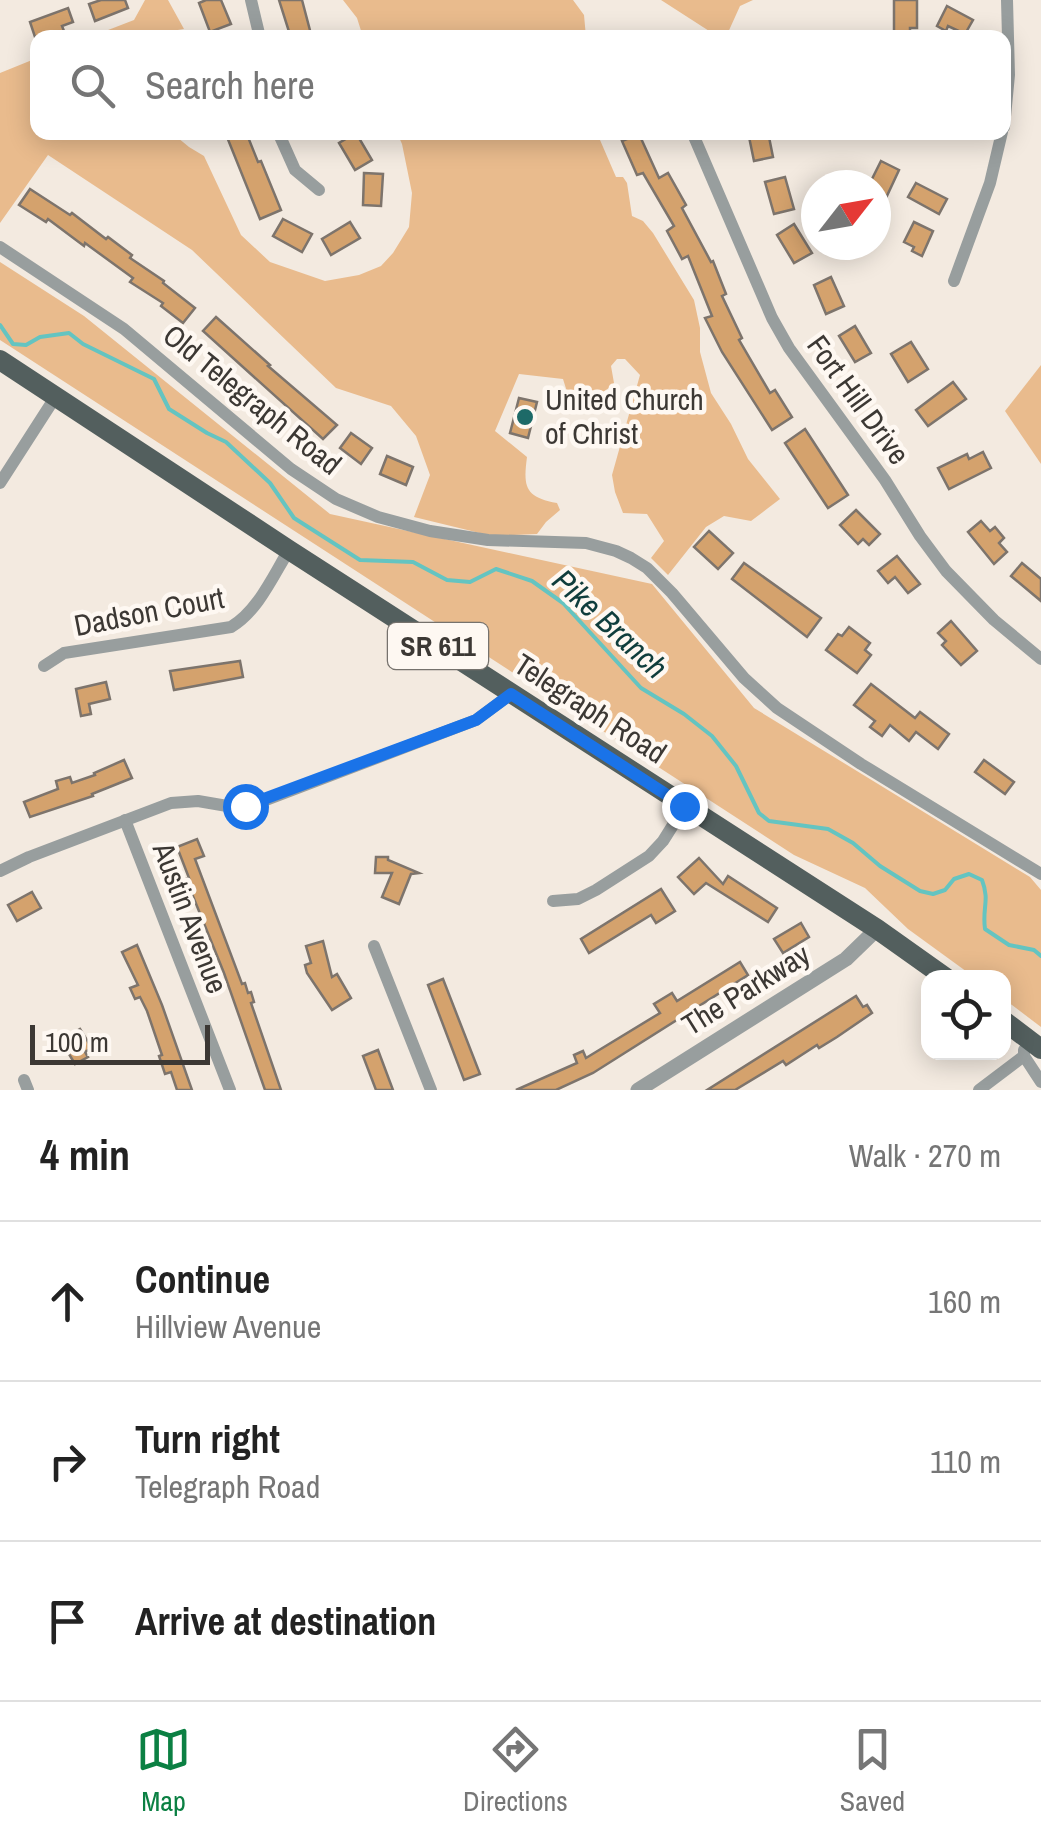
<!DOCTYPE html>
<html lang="en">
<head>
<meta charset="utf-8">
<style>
	body { margin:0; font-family:"Archivo Narrow",sans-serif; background:#f6f6f6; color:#222 }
	.controls { position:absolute; right:30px; bottom:30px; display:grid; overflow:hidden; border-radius:20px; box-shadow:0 5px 25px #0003 }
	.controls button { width:90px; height:90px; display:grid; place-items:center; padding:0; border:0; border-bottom:2px solid #e0e0e0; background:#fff; color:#222; font:50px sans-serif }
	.compass { position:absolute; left:801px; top:170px; width:90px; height:90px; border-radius:50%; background:#fff; box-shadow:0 5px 25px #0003; rotate:59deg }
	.scale { position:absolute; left:30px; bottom:25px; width:180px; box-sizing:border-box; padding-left:10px; border:5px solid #3c3834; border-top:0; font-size:28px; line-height:35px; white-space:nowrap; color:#3c3834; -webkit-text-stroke:8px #fef8f2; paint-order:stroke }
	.stop { position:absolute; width:30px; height:30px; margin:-22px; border:8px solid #1a73e8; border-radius:50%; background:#fff }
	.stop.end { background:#1a73e8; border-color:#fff; box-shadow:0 2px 10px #0008 }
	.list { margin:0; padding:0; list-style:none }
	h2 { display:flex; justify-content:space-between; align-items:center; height:130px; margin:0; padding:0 40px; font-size:42px }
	h2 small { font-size:32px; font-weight:400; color:#767676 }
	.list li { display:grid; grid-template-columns:65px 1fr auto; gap:30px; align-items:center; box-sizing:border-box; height:160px; padding:0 40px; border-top:2px solid #e0e0e0 }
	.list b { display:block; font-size:38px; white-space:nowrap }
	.list p { margin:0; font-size:32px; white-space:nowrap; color:#767676 }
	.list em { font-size:32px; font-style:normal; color:#767676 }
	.icon { flex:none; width:55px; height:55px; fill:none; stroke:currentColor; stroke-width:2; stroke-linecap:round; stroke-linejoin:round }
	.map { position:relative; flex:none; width:1041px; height:1090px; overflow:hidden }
	.search { position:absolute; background:#fff; box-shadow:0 5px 25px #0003; left:30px; right:30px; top:30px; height:110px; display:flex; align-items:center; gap:25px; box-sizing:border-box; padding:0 35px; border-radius:20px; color:#767676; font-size:38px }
	.sheet { height:610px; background:#fff }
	nav { display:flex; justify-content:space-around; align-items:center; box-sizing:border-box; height:140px; border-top:2px solid #e0e0e0; background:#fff; font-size:28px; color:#767676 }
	nav a { display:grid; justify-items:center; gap:5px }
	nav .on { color:#0b8043 }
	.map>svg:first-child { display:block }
</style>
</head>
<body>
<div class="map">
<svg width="1041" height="1090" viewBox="0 0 1041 1090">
	<rect width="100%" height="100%" fill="#f3eae0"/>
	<g fill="#e9bb8d">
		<path d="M145 0H168L184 29 134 37H90L134 20Z"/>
		<path d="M343 0H573L584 15 586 37H363L357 18Z"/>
		<path d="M661 0H753L740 6 726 37 720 38Z"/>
		<path d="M37 58 38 132 172 133 189 147 204 156 241 235 270 262 325 281 359 275 381 266 393 253 409 227 412 193 402 144 397 133H597L616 177H623L627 183 632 216 643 221 653 233 694 300 700 328V352L711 393 731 424 748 459 780 499 751 521 724 516 706 527 668 575 651 558 664 541 647 514 623 513 615 492 612 475 640 375 625 359H617L611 366 614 383C604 395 582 402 568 395L563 379 519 374 495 431 527 457C523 487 525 497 557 503L560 510 546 522 537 534 492 536 414 517 430 475 416 436 391 406 336 388 192 250 48 155 0 223V73Z"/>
		<path d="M0 262 84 316 330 514 652 584 754 708 1030 877 1041 890V1027L1004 999V978L974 977 908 929 865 888 794 855 0 340Z"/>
		<path d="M1041 365V464L1005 411Z"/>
	</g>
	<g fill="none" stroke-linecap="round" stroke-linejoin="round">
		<path stroke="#64c4c1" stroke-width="4" d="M0 325 13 344 26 345 40 337 69 333 83 344 154 379 169 409 207 433 226 442 270 483 294 518 360 560 413 562 447 580 470 582 496 569 532 581 563 603 641 688 684 714 712 736 736 766 759 813 769 821 828 829 853 843 880 866 920 891 933 894 945 890 954 879 969 874 982 880C990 901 982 907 985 929L1009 945 1034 950 1041 956"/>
	</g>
	<g fill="#d4a26d" stroke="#7d746c" stroke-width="2.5">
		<path d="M101 0H125L128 8 95 21 89 4Z"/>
		<path d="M206 0H221L231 24 210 32 199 3Z"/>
		<path d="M279 0H302L312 38H291Z"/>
		<path d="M894 0H917V28H910V36H894Z"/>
		<path d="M947 6 973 20 965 34 948 26 946 31 937 26Z"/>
		<path d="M68 8 73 22 62 26 64 31 45 38H38L36 40 30 22Z"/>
		<path d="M225 132H246L258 162 261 161 281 210 260 219Z"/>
		<path d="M748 132H768L773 157 754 161Z"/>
		<path d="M356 133 372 160 355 170 339 143Z"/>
		<path d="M639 134 659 178 668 173 686 205 682 208 711 262 713 261 726 294 722 296 742 338 739 340 770 393 775 390 792 417 772 430 722 352 705 318 712 316 688 256 682 259 667 231 674 226 643 173 637 175 622 141Z"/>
		<path d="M881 161 899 170 885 200 876 196V185H869Z"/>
		<path d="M364 173 383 174 381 206 363 205Z"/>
		<path d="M785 177 794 209 774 214 765 182Z"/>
		<path d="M916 183 947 199 939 214 908 197Z"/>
		<path d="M30 189 70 215 72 213 106 239 108 237 132 255 130 258 164 281 163 283 195 308 183 323 161 306 163 303 130 282 133 278 85 243 84 246 48 219 46 222 19 205Z"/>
		<path d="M283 219 312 234 302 252 273 236Z"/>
		<path d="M350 222 360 238 331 255 322 239Z"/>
		<path d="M914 222 933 231 922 256 912 251 914 247 904 242Z"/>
		<path d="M794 224 812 253 794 263 777 235Z"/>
		<path d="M831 277 844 306 826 314 814 285Z"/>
		<path d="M216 317 270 365 268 366 337 425 323 439 203 331Z"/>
		<path d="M855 326 871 353 855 362 839 336Z"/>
		<path d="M911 342 928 369 908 382 891 354Z"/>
		<path d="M953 382 966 399 928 426 916 410Z"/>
		<path d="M519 398 537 402 528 438 510 433Z"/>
		<path d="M805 429 848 495 828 508 785 443Z"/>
		<path d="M351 433 372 448 361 464 340 448Z"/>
		<path d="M983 452 991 468 949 489 938 468 967 454 969 459Z"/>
		<path d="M387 456 413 467 406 485 380 474Z"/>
		<path d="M856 510 880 534 869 545 863 539 858 544 840 525Z"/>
		<path d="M981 521 990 531 995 527 1004 538 999 543 1007 552 994 564 968 532Z"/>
		<path d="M709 531 733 553 718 569 694 547Z"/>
		<path d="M897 556 920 584 908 593 895 577 888 583 878 571Z"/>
		<path d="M744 563 821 618 807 637 732 579Z"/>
		<path d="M1022 563 1041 579V601L1011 576Z"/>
		<path d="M951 621 977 651 961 665 942 645 946 641 938 633Z"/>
		<path d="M849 627 870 643 865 650 871 655 857 673 826 650 838 634 842 636Z"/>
		<path d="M240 661 243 677 174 690 170 671Z"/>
		<path d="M106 682 110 699 89 704 91 714 81 716 76 689Z"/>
		<path d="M871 684 915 718 920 712 949 734 938 749 916 732 909 741 890 725 882 736 870 727 875 721 854 705Z"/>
		<path d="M124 760 132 778 92 794 93 796 30 817 24 802 58 789 56 781 70 777 72 783 95 775 94 773Z"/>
		<path d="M984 760 1014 782 1005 794 975 772Z"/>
		<path d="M197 839 204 856 195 859 242 984 245 983 248 993 251 992 254 1002 251 1003 281 1090H265L224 973 186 879 189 878 177 847Z"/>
		<path d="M376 857H388V860L419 873 411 874 399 904 382 897 392 873H375Z"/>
		<path d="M699 858 723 884 728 876 777 908 768 922 706 883 694 894 678 877Z"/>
		<path d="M661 889 675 911 656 923 651 915 589 953 581 939Z"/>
		<path d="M32 892 41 908 17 921 8 905Z"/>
		<path d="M801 923 809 937 783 953 774 939Z"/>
		<path d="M323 941 332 977 337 974 351 998 332 1010 307 973 305 965 311 963 306 946Z"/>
		<path d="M137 945 162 1005 192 1090H177L171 1072 165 1074 159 1056 162 1055 147 1011 140 997 135 999 130 988 138 985 122 952Z"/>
		<path d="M740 962 748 975 593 1073 556 1090H516L577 1063 574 1055 583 1051 586 1058 660 1013 654 1004 672 993 677 1001Z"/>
		<path d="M443 979 480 1074 464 1080 428 985Z"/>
		<path d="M856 996 863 1007 867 1005 872 1013 837 1037 819 1048 817 1045 786 1065 783 1061 735 1090H707Z"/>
		<path d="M80 1029 92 1048 85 1052 88 1057 75 1064 61 1041Z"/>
		<path d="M378 1050 393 1090H376L363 1056Z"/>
	</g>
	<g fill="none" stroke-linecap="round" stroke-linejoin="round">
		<g stroke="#989e9e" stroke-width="12">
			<path d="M251 0 260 38"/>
			<path d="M1004 127 1009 75 1007 0"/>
			<path d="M278 132 295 170 319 190"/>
			<path d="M692 132 772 318 789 348 885 480 920 536 946 571 994 620 1041 659"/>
			<path d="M0 247 124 329 291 469 336 499 378 517 430 531 488 540 586 543 616 551 631 558 647 568 672 593 744 678 777 708 861 764 1041 874"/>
			<path d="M954 281 990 183 1002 132"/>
			<path d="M0 483 56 396"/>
			<path d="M44 666 64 653 231 627C258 611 273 576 289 550"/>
			<path d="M125 820 230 1090"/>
			<path d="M0 871 29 857 171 803 198 801 233 807 253 805 476 720 511 694"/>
			<path d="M553 901 578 899 596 890 649 856 663 841 685 806"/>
			<path d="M374 946 431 1090"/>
			<path d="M1024 1050V1056L1041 1082"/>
			<path d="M24 1080 28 1090"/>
			<path d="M979 1090 1024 1056"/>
		</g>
		<path stroke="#989e9e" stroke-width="15" d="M638 1090 846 959 877 929"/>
		<g stroke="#535f5e" stroke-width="20">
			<path d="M0 360 289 550 877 929 946 978"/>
			<path d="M1004 1021 1041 1049"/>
		</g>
	</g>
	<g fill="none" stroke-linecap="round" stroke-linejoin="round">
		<path stroke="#1a73e8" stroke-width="12" d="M245 806 476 720 511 694 684 806"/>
	</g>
	<circle fill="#1d6a68" stroke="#fef8f2" stroke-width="4" cx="525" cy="417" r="10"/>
	<g text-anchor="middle" stroke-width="9" stroke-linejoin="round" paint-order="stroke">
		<rect fill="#fef8f2" stroke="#76726d" stroke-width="2.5" x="388" y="623" width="100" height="46" rx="8"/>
		<g font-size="28" font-weight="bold" fill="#3c3834">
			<text x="438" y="656">SR 611</text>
		</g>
		<g font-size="30" fill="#3c3834" stroke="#fef8f2">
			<text transform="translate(252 400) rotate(39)" y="10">Old Telegraph Road</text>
			<text transform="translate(858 400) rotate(54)" y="10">Fort Hill Drive</text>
			<text transform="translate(149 612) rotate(-11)" y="10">Dadson Court</text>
			<text transform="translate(590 709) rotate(33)" y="10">Telegraph Road</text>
			<text transform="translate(190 918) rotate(69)" y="10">Austin Avenue</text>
			<text transform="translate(746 990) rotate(-32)" y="10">The Parkway</text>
		</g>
		<g font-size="30" fill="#3c3834" stroke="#fef8f2" text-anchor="start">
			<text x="545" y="410">United Church<tspan x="545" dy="34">of Christ</tspan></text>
		</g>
		<g font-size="32" font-style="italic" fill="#0f3d3c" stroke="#fef8f2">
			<text transform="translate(610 624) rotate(43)" y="11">Pike Branch</text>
		</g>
	</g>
</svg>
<div class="controls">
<button><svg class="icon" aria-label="locate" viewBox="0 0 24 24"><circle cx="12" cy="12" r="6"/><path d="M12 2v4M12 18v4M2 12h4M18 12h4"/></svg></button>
</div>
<svg class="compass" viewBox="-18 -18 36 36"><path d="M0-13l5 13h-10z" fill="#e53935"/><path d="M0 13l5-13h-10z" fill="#767676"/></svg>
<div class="scale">100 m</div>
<div class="stop" style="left:245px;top:806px"></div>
<div class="stop end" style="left:684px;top:806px"></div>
<div class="search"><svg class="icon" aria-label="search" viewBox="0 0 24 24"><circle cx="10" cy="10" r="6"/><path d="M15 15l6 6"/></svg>Search here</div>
</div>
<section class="sheet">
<h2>4 min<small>Walk · 270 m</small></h2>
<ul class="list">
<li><svg class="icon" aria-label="ahead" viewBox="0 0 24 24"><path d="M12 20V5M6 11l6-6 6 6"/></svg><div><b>Continue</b><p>Hillview Avenue</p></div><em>160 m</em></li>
<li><svg class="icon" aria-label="right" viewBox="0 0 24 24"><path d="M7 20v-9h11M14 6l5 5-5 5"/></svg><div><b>Turn right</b><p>Telegraph Road</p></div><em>110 m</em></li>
<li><svg class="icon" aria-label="arrive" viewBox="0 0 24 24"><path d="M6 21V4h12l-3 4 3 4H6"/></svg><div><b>Arrive at destination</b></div></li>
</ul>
</section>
<nav>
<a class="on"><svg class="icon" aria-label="map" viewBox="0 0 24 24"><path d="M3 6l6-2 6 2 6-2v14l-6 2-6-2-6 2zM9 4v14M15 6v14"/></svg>Map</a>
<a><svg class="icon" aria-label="directions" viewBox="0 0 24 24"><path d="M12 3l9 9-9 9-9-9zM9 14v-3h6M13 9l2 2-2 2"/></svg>Directions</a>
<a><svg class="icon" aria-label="saved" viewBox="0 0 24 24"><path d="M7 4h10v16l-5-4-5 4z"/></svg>Saved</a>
</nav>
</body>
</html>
